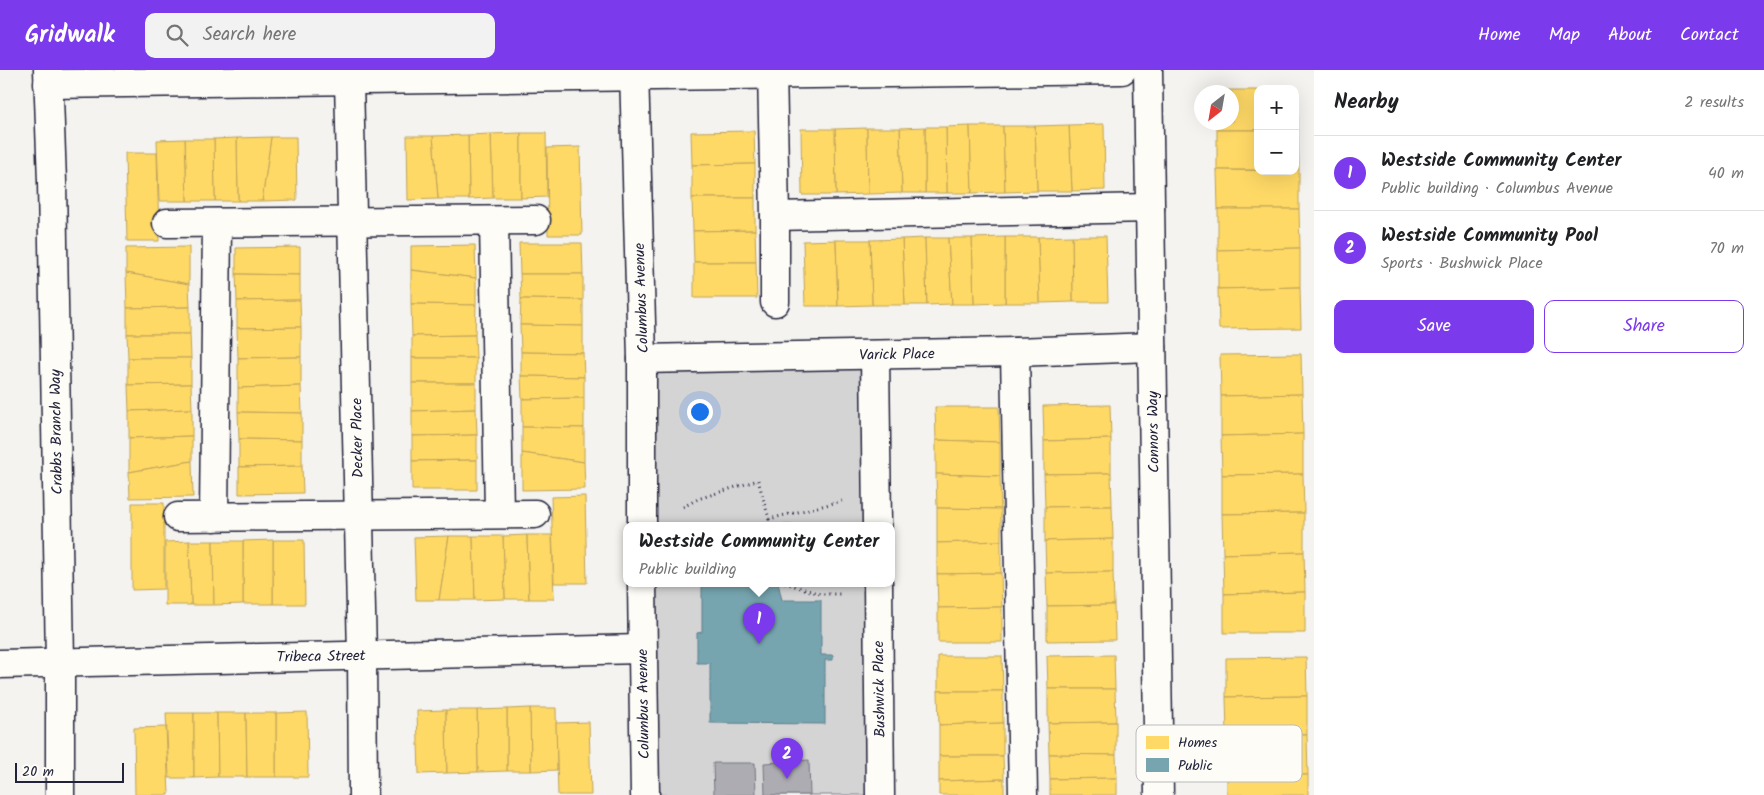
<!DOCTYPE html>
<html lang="en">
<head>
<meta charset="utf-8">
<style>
	body { margin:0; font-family:Kalam,sans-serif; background:#f2f2f2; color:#202124 }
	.controls { position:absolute; right:15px; top:15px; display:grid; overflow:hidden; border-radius:10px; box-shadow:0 5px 20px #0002 }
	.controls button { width:45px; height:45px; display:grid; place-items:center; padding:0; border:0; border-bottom:1px solid #e0e0e0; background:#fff; color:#202124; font:25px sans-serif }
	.compass { position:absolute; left:1194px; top:15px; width:45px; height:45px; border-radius:50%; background:#fff; box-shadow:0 5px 20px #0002; rotate:211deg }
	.scale { position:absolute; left:15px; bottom:12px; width:109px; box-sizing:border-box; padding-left:5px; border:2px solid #22223b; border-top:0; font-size:14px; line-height:18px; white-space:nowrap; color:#22223b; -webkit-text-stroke:4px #fdfcf7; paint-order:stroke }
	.you { position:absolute; left:699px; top:341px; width:18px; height:18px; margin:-12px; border:4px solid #fff; border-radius:50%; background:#1a73e8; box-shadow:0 0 0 8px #1a73e833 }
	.badge { display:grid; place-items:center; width:32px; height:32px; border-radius:50%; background:#7c3aed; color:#fff; font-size:16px; font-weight:700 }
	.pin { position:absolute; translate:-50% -41px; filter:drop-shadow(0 1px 2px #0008) }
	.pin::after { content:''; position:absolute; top:26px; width:18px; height:15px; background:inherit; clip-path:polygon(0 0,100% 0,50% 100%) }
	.popup { position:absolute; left:623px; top:452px; width:272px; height:65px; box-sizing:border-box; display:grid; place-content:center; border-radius:10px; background:#fff; filter:drop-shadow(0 1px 4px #0005); font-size:16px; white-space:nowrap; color:#757577 }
	.popup b { font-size:19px; color:#202124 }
	.popup::after { content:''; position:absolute; left:50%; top:100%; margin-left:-10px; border:10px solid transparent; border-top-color:#fff }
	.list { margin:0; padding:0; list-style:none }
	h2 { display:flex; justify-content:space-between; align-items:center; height:65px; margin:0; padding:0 20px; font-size:21px }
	h2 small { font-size:16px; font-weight:400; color:#757577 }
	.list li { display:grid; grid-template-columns:32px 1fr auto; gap:15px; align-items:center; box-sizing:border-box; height:75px; padding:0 20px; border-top:1px solid #e0e0e0 }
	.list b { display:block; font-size:19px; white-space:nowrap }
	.list p { margin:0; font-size:16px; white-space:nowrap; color:#757577 }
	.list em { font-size:16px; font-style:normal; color:#757577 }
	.actions { display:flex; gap:10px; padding:15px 20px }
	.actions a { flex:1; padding:11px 0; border:1px solid #7c3aed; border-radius:10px; text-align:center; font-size:18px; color:#7c3aed }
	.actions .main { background:#7c3aed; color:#fff }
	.icon { flex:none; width:28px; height:28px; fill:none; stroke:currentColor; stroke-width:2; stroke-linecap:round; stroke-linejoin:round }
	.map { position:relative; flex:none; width:1314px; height:725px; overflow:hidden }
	header { display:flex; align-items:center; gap:30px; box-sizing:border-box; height:70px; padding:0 25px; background:#7c3aed; color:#fff }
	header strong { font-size:24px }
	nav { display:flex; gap:28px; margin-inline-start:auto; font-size:18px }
	.search { width:350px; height:45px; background:#f2f2f2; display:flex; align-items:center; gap:12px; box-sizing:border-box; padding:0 18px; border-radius:10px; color:#757577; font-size:19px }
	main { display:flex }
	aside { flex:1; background:#fff }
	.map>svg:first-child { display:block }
</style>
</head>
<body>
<header>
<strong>Gridwalk</strong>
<div class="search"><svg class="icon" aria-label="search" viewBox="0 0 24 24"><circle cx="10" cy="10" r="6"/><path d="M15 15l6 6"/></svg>Search here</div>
<nav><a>Home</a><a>Map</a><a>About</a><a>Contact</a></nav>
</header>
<main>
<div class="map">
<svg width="1314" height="725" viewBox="0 0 1314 725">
	<rect width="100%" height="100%" fill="#f4f3ef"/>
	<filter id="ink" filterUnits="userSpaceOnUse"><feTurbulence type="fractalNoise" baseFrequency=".02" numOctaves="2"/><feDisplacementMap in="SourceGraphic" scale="10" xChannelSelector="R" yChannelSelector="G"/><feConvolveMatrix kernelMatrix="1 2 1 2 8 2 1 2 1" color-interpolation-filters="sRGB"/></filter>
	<g filter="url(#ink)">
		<g fill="#d5d4d5" stroke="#7c7b88">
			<path d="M875 285 873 455H648L649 295Z"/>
			<path d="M648 513H874L876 725H650Z"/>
		</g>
		<g fill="#acacb2" stroke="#757582">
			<path d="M809 690 810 725H765L764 693Z"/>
			<path d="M713 693H755L756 725H714Z"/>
		</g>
		<g fill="#ffd966" stroke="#bda259">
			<path d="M1216 20H1258V60H1217L1216 52H1232V22H1216Z"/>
			<rect x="1295" y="20" width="3" height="40"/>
			<path d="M1104 54 1105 120 1072 121 1069 55Z"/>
			<path d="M1069 55 1072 121H1037L1035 56Z"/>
			<path d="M970 56 972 123H947L946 57Z"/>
			<path d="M970 56H1003L1005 122 972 123Z"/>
			<path d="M1003 56H1035L1037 121 1005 122Z"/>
			<path d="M925 57H946L947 123H925Z"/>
			<path d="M925 57V123H902L900 58Z"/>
			<path d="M867 58 868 124 836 125 835 59Z"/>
			<path d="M867 58H900L902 123 868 124Z"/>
			<path d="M801 59H835L836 125H802Z"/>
			<rect x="1217" y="60" width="41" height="40"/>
			<path d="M1295 60H1298L1299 99H1295Z"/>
			<path d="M754 61 755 94 692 95 691 62Z"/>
			<path d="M521 63V128H493L491 64Z"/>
			<path d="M521 63H546L547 127 521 128Z"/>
			<path d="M491 64 493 128 469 129 468 65Z"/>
			<path d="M468 65 469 129H438L433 66Z"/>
			<path d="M407 66H433L438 129 408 130Z"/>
			<path d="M271 67H296L297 130 262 131Z"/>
			<path d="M271 67 262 131H238L237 68Z"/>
			<path d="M237 68 238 131H215L214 69Z"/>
			<path d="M185 69H214L215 131H187Z"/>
			<path d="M185 69 187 131H159L157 70Z"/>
			<path d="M580 77 582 165H548L547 78Z"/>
			<path d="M125 83H157L159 171H127Z"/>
			<path d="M755 94V128H692V95Z"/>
			<path d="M1295 99H1299V139H1218L1217 100 1295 101Z"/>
			<path d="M692 128H755V160L693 161Z"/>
			<path d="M1218 139H1299L1300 178 1218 180Z"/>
			<path d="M755 160 756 192H694L693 161Z"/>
			<path d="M1072 166H1106L1108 232H1073Z"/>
			<path d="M1072 166 1073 232 1040 233 1038 167Z"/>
			<path d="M1005 167H1038L1040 233H1005Z"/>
			<path d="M1005 167V233L974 234 972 168Z"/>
			<path d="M925 168 927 235H905L902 169Z"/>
			<path d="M925 168H948L952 234 927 235Z"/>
			<path d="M948 168H972L974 234H952Z"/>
			<path d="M902 169 905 235H872L870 170Z"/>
			<path d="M836 170 838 236H805L803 171Z"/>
			<path d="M836 170H870L872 235 838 236Z"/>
			<path d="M519 173H582L583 204H520Z"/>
			<path d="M475 175 476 208 411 200V176Z"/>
			<path d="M189 177V214L126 203V178Z"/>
			<path d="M300 177V205L236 204V178Z"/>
			<path d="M1300 178V217L1218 219V180Z"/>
			<path d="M694 192H756L757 228H694Z"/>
			<path d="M411 200 476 208V235L411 234Z"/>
			<path d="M126 203 189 214 190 237 127 238Z"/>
			<path d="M236 204 300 205V230L237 231Z"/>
			<path d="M520 204H583V230L521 229Z"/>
			<path d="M1300 217 1301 258 1219 259 1218 219Z"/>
			<path d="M521 229 583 230V256L520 255Z"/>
			<path d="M300 230 301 257 237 258V231Z"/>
			<path d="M411 234 476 235 475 265 412 266Z"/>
			<path d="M190 237V264H127V238Z"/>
			<path d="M520 255 583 256V283L521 282Z"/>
			<path d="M301 257V287L238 288 237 258Z"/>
			<path d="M127 264H190L191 288H128Z"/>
			<path d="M475 265 476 288H412V266Z"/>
			<path d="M521 282 583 283 584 307 521 306Z"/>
			<path d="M1301 284 1302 324 1221 326 1220 285Z"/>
			<path d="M301 287V316L238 318V288Z"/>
			<path d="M128 288H191V314L128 315Z"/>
			<rect x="412" y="288" width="64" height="25"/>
			<path d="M521 306 584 307V328L522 329Z"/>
			<path d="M412 313H476V339L412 341Z"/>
			<path d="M191 314 192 339 129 341 128 315Z"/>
			<path d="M301 316 302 343 238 342V318Z"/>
			<path d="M1302 324 1303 364 1221 366V326Z"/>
			<path d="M584 328V358L522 357V329Z"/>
			<path d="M1110 335 1111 369 1044 371 1043 336Z"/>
			<path d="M935 337H999L1000 372 936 370Z"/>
			<path d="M192 339V366L129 368V341Z"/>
			<path d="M476 339 477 365 412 366V341Z"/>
			<path d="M238 342 302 343V370L239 369Z"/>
			<path d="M522 357 584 358V392L522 383Z"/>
			<path d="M1303 364V404L1222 405 1221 366Z"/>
			<path d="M477 365V390L412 391V366Z"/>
			<path d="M192 366V391L129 402V368Z"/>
			<path d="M239 369 302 370V396L239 397Z"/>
			<path d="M1111 369V403L1044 404V371Z"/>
			<path d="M936 370 1000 372V406L936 404Z"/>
			<path d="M522 383 584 392 585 419 522 420Z"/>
			<path d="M477 390V420H412V391Z"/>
			<path d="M192 391 193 427 130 428 129 402Z"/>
			<path d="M302 396 303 423 239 424V397Z"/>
			<path d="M1111 403 1112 436 1045 437 1044 404Z"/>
			<path d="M936 404 1000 406 1001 439 937 438Z"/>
			<path d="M1303 404 1304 443 1222 444V405Z"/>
			<path d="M585 426 587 513H554L551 427Z"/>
			<path d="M132 433H164V519L132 520Z"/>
			<path d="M1112 436 1113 469 1045 471V437Z"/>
			<path d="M937 438 1001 439V471L937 473Z"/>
			<path d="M1304 443V482L1223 484 1222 444Z"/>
			<path d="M527 465 529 529H505L503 466Z"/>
			<path d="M527 465H552L554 529H529Z"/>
			<path d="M449 466 439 530H416L414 467Z"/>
			<path d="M449 466H473L475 530H439Z"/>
			<path d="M473 466H503L505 529 475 530Z"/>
			<path d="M1113 469V502L1046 503 1045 471Z"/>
			<path d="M273 470H304L305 534H273Z"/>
			<path d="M273 470V534H243V471Z"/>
			<path d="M189 471H213L214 535H191Z"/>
			<path d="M189 471 191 535H165V472Z"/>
			<path d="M213 471H243V534L214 535Z"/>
			<path d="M1001 471V503L937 504V473Z"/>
			<path d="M1304 482 1305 522 1224 524 1223 484Z"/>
			<path d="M1113 502 1114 535 1047 536 1046 503Z"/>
			<path d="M1001 503 1002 537 938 538 937 504Z"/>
			<path d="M1305 522V563H1224V524Z"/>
			<path d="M1114 535 1115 570 1047 571V536Z"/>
			<path d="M1002 537V572H938V538Z"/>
			<path d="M1114 585 1115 619H1048L1047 586Z"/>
			<path d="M938 586H1002L1003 621H938Z"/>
			<path d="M1306 587 1307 626 1226 627V588Z"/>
			<path d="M1048 619H1115L1116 652 1048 653Z"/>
			<path d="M938 621H1003V653L939 655Z"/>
			<path d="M1307 626V665H1227L1226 627Z"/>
			<path d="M530 638H556L557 700 531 701Z"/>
			<path d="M530 638 531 701H507V639Z"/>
			<path d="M507 639V701L478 702 477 640Z"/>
			<path d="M446 640 447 703 419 704 417 641Z"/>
			<path d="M446 640H477L478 702 447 703Z"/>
			<path d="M307 642 308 707H276V643Z"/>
			<path d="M166 643H194V708H169Z"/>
			<path d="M194 643H217L218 707 194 708Z"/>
			<path d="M217 643H246L247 707H218Z"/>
			<path d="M246 643H276V707H247Z"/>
			<path d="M589 652 591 725H558L556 653Z"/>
			<path d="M1116 652V685L1049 684 1048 653Z"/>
			<path d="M1003 653V686H939V655Z"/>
			<path d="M166 657 169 725H135L134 658Z"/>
			<path d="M1227 665H1307L1308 705 1227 706Z"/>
			<path d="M1049 684 1116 685 1117 708 1050 709Z"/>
			<path d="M939 686H1003L1004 709 939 711Z"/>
			<path d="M1308 705V725H1227V706Z"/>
			<path d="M1117 708V725H1050V709Z"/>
			<path d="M1004 709V725H939V711Z"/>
		</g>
		<path fill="#76a5af" stroke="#5d7e8c" d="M702 513H778L782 530H821V585H833V590H825V654L710 653V593H697V563L702 562Z"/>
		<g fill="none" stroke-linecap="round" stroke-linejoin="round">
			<defs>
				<g id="minor">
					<path d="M634 0 642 289V455"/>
					<path d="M772 0 775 146V232"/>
					<path d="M1148 0 1159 725"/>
					<path d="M349 10 362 585 363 725"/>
					<path d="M48 14 1122 0"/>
					<path d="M775 146 1150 138"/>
					<path d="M494 151 499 443"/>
					<path d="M167 153 536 150"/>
					<path d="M1015 282 1023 725"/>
					<path d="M875 285 877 455"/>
					<path d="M642 289 1015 282 1152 277"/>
					<path d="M178 447 535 444"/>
					<path d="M214 447 217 153"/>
					<path d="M642 513 645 725"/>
					<path d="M878 513 880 725"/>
					<path d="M0 594 642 579"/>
				</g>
				<path id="major" d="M48 0 52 112 60 592V725"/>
			</defs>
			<use href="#minor" stroke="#22223b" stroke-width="31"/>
			<use href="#major" stroke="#22223b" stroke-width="31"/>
			<g stroke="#22223b" stroke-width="3" stroke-dasharray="1 4" stroke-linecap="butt">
				<path d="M683 437 698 429 758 410 769 449 842 431"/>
				<path d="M769 449 770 455"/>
				<path d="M785 513 820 524H843"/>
			</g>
			<use href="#minor" stroke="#fdfcf7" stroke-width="28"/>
			<use href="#major" stroke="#fdfcf7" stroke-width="28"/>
		</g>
	</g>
	<g text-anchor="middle" stroke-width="5" stroke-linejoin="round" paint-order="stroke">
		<g font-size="15" fill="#22223b" stroke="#fdfcf7">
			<text transform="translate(641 228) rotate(-92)" y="5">Columbus Avenue</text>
			<text transform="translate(897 284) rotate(-1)" y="5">Varick Place</text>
			<text transform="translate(56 362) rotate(-91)" y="5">Crabbs Branch Way</text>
			<text transform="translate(1153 362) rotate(-91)" y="5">Connors Way</text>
			<text transform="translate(357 368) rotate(-91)" y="5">Decker Place</text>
			<text transform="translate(321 586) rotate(-1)" y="5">Tribeca Street</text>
			<text transform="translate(879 619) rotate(-91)" y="5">Bushwick Place</text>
			<text transform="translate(643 634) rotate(-91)" y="5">Columbus Avenue</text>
		</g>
	</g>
	<rect x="1136" y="655" width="166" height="57" rx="8" fill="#fdfcf7" stroke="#bbbbbf" stroke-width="1"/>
	<rect x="1146" y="666" width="23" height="13" fill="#ffd966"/>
	<rect x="1146" y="688" width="23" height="14" fill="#76a5af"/>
	<g font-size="14" fill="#22223b">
		<text x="1178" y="677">Homes</text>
		<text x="1178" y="700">Public</text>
	</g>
</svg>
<div class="controls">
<button>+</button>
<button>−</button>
</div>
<svg class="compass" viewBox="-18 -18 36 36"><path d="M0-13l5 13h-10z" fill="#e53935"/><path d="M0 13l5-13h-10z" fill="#757577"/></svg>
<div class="scale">20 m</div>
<div class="you"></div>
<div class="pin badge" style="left:759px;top:574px">1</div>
<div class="popup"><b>Westside Community Center</b>Public building</div>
<div class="pin badge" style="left:787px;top:709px">2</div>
</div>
<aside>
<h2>Nearby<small>2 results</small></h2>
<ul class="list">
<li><span class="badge">1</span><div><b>Westside Community Center</b><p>Public building · Columbus Avenue</p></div><em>40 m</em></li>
<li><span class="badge">2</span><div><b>Westside Community Pool</b><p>Sports · Bushwick Place</p></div><em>70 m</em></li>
</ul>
<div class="actions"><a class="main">Save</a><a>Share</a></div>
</aside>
</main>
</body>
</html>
